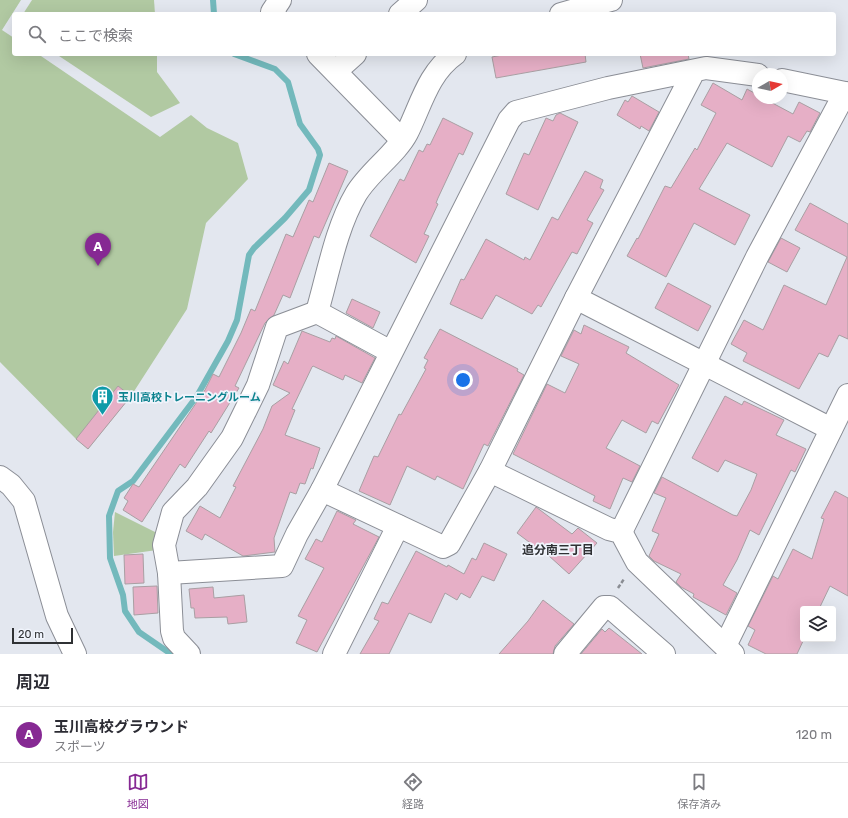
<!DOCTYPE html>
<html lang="ja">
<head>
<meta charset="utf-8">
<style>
	body { margin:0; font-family:Rubik,"Noto Sans JP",sans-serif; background:#f2f2f3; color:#2b2b33 }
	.controls { position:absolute; right:12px; bottom:12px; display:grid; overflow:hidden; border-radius:4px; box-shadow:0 4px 16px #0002 }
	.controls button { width:36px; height:36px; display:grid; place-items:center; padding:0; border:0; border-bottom:1px solid #e1e1e2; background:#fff; color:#2b2b33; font:20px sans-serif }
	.compass { position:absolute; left:752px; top:68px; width:36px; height:36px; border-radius:50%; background:#fff; box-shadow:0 4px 16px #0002; rotate:81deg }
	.scale { position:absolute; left:12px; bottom:10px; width:61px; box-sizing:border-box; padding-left:4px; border:2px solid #2f3134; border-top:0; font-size:11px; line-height:14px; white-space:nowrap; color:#2f3134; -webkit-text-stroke:3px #f0f4fc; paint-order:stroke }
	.you { position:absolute; left:463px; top:380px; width:14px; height:14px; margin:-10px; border:3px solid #fff; border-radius:50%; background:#1a73e8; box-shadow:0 0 0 6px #1a73e833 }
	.badge { display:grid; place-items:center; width:26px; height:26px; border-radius:50%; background:#862993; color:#fff; font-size:13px; font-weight:700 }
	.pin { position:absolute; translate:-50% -33px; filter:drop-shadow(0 1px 2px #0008) }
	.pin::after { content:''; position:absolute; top:21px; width:14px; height:12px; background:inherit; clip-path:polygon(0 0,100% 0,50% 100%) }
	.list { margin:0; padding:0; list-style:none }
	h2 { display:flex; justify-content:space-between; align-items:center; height:52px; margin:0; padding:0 16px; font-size:17px }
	h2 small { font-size:13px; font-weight:400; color:#7c7c81 }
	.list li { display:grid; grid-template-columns:26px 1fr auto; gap:12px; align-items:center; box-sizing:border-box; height:56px; padding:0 16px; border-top:1px solid #e1e1e2 }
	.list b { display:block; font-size:15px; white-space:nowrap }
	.list p { margin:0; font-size:13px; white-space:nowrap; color:#7c7c81 }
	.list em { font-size:13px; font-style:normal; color:#7c7c81 }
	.icon { flex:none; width:22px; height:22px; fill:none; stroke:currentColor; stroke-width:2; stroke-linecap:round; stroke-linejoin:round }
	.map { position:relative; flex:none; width:848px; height:654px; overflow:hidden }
	.search { position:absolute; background:#fff; box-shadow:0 4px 16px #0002; left:12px; right:12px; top:12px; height:44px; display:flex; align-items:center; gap:10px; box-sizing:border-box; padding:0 14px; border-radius:4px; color:#7c7c81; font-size:15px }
	.sheet { height:108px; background:#fff }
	nav { display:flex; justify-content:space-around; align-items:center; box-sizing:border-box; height:56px; border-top:1px solid #e1e1e2; background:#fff; font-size:11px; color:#7c7c81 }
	nav a { display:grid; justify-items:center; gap:2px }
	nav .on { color:#862993 }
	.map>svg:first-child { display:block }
</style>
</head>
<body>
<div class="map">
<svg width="848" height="654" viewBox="0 0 848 654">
	<rect width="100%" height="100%" fill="#e3e7ef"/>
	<g fill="#b1c9a2">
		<path d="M0 0H21L2 30 14 38V54H38L160 137 191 115 207 128 238 143 248 179 206 223 187 309 131 396 88 449 76 439 0 362Z"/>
		<path d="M32 0H154L155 14H23Z"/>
		<path d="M56 54H157V72L180 103 151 117Z"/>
		<path d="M115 512 159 534 157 550 114 556 113 532Z"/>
	</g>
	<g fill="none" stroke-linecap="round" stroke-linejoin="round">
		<g stroke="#73b9bc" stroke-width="6">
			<path d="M213 0 214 14"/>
			<path d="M171 654 139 632 125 611 123 595 110 558 109 516 118 491 133 481 197 396 228 341 237 320 249 255 254 248 285 218 309 190 320 155 318 149 300 124 288 82 275 69 234 54"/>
		</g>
	</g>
	<g fill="#e6afc6" stroke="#a99fa3">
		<path d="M507 54H585L586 62 496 78 492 57Z"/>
		<path d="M640 54H688L689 59 643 68Z"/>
		<path d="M713 83 742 100 747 89 758 95V98H763L793 114 799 102 820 113 810 132 807 131 800 142 788 136 772 167 727 143 699 189 750 215 735 245 694 223 666 277 627 256 637 238 638 239 665 186 671 188 695 148 697 150 716 113 701 105Z"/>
		<path d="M632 96 659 112 649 131 641 126 640 129 617 115 625 100 628 102Z"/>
		<path d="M560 113 578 122 538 210 506 194 524 153 529 155 546 118 553 121 556 115Z"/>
		<path d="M443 118 473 133 463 155 459 153 438 198 436 203 438 204 424 234 429 236 416 263 370 236 400 179 404 181 419 150 423 152 427 144 430 145Z"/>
		<path d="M329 163 348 171 319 238 314 236 290 298 283 295 274 315 265 323 235 386 239 388 211 433 209 431 185 468 180 464 142 522 123 510 128 501 124 498 133 484 139 487 205 390 213 374 219 377 241 333 251 309 255 311 286 234 293 237 309 200 313 202Z"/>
		<path d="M585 171 603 180 600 188 604 190 587 220 593 223 577 254 572 252 541 307 538 305 532 314 496 295 482 319 450 304 461 279 464 280 486 239 524 260 525 257 530 260 552 217 558 220Z"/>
		<path d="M810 203 848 224V339L839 335 828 357 819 353 799 389 743 361 747 353 731 344 744 320 763 330 784 285 826 305 847 257 795 230Z"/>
		<path d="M781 238 800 248 787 272 768 262Z"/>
		<path d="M668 283 711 306 698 331 655 308Z"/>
		<path d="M352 299 380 312 373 328 346 313Z"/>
		<path d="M584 325 629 347 626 353 679 385 658 424 652 421 646 433 622 420 606 448 640 466 632 482 623 478 610 509 593 501 595 496 513 454 547 384 565 393 579 364 561 356 574 330 581 334Z"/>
		<path d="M440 329 518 369 517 371 524 375 488 446 484 444 463 489 437 476 435 480 407 466 390 505 359 491 374 456 378 457 399 414 401 415 426 369 424 368 428 360 424 358Z"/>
		<path d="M302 331 330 342 332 338 335 339 336 336 375 358 362 383 345 375 343 380 313 366 312 367 292 409 295 410 285 435 320 448 313 469 311 468 305 484 300 483 296 494 290 492 274 538 275 552 243 556 205 534 202 540 186 531 200 506 220 518 236 487 233 486 263 429 272 406 290 393 273 385 284 361 288 364Z"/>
		<path d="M118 386 131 396 88 449 76 439Z"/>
		<path d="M725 396 742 405 744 401 784 420 776 435 806 449 795 472 791 470 759 535 750 530 737 560 723 585 737 593 726 615 693 597 694 594 681 587 676 582 681 574 654 561 649 556 659 534 652 531 666 498 654 493 662 477 733 515 737 516 751 490 757 474 725 460 718 472 692 458Z"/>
		<path d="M835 491 848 498V596L830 586 819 609H803L804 639 797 654H766L748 645 755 630 748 626 773 576 778 579 793 549 812 559 824 519 821 518Z"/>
		<path d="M536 507 572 534 578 528 597 543 569 574 538 546 537 548 517 533Z"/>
		<path d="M337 511 356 520 353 524 379 537 317 652 296 643 307 620 298 616 324 568 305 559 316 539 322 542Z"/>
		<path d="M484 543 507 554 494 581 482 576 470 598 461 593 457 600 445 593 431 623 409 613 389 654H360L379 621 374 619 382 602 388 604 416 551 447 567 448 565 464 574 472 558 476 560Z"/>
		<path d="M143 554 144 583 125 584 124 555Z"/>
		<path d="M157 586 158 613 134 615 133 587Z"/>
		<path d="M213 587 214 598 244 595 247 622 228 624 227 617 195 618 194 608H191L189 589Z"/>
		<path d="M543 600 574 624 555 646 553 654H499L528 621Z"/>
		<path d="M609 628 613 631 642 654H581L602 629 605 632Z"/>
	</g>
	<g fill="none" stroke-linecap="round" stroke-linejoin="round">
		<defs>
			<g id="minor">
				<path d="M275 14 272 12 280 0"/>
				<path d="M400 14 416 0"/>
				<path d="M561 14 611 0"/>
				<path d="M318 54 402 140"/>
				<path d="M336 71 355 54"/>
				<path d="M694 71 576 298 490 471 449 544 443 547 322 490 509 120 516 112 608 88 706 68 758 75"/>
				<path d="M782 80 845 93 848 95"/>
				<path d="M576 298 831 429"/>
				<path d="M317 312C328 274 336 228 356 194 369 172 396 154 407 133 421 105 428 73 455 54"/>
				<path d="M490 471 609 529 621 532 637 562 733 654"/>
				<path d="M0 477 11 485 24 501 57 616 75 654"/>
				<path d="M621 532 757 257 845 93"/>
				<path d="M169 573 282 566 297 534 322 490"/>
				<path d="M725 646 848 395"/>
				<path d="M189 654 174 638 172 631 169 573 164 545 173 512 197 487 232 438 258 385 277 327 317 312 391 352"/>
				<path d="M334 654 398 526"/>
				<path d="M565 654 604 607H610L664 654"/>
			</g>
		</defs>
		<use href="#minor" stroke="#8b8e96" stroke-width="24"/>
		<path stroke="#8a8d93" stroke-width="2.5" stroke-dasharray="4 2" stroke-linecap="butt" d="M618 588 624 579"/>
		<use href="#minor" stroke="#fff" stroke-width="22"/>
	</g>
	<defs>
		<symbol id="building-pin" viewBox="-11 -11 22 30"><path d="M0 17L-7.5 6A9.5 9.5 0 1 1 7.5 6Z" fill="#0f9aa8" stroke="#f0f4fc"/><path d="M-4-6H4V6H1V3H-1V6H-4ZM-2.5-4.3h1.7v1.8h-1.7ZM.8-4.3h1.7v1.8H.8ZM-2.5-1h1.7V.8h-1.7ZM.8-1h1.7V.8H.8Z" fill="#fff"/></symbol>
	</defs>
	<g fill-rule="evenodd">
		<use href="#building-pin" x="90" y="384" width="25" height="34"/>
	</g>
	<g text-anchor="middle" stroke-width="3.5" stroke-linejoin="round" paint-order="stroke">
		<g font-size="11" font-weight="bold" fill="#0d838f" stroke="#f0f4fc" text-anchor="start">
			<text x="118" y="401">玉川高校トレーニングルーム</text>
		</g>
		<g font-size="12" font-weight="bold" fill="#2f3134" stroke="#f0f4fc">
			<text x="558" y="554">追分南三丁目</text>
		</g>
	</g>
</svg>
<div class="controls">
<button><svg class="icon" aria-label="layers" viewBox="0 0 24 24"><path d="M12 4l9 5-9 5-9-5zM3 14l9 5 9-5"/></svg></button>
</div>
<svg class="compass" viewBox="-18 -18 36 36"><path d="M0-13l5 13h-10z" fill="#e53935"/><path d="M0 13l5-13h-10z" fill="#7c7c81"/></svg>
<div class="scale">20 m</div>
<div class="you"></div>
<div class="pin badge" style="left:98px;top:266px">A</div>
<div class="search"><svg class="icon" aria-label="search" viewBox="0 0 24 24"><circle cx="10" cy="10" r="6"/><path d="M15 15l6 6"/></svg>ここで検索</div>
</div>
<section class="sheet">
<h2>周辺<small></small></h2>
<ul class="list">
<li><span class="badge">A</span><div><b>玉川高校グラウンド</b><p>スポーツ</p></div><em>120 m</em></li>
</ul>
</section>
<nav>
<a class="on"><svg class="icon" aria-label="map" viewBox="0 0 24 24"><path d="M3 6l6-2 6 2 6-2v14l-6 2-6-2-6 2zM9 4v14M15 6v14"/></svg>地図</a>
<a><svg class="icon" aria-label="directions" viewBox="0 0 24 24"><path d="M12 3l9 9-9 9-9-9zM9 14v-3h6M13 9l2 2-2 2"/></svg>経路</a>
<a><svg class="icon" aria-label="saved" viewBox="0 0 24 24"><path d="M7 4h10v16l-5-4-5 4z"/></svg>保存済み</a>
</nav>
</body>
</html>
